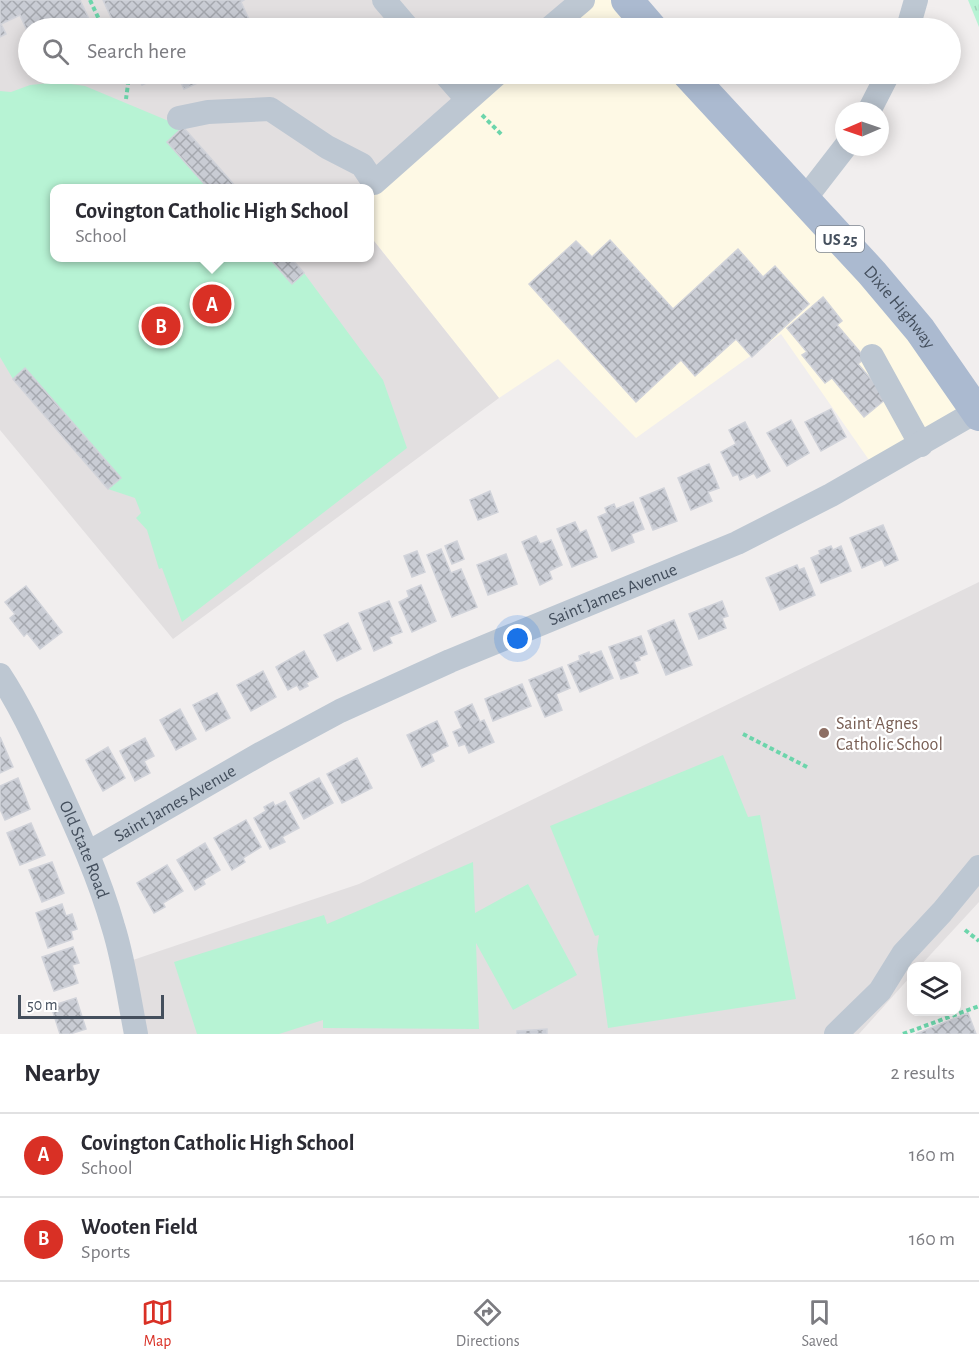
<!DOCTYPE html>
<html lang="en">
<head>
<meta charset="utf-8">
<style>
	body { margin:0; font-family:"Alegreya Sans",sans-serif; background:#f2f2f3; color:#2b2b33 }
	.controls { position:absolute; right:18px; bottom:18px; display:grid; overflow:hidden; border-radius:12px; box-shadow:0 3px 15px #0003 }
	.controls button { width:54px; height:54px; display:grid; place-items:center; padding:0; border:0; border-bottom:2px solid #e1e1e2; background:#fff; color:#2b2b33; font:30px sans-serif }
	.compass { position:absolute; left:835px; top:102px; width:54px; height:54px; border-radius:50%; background:#fff; box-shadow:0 3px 15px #0003; rotate:268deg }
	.scale { position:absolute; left:18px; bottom:15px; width:146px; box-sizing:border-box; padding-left:6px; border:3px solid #444f5d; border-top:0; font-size:16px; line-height:21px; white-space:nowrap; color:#444f5d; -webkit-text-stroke:4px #fff; paint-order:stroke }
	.you { position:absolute; left:518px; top:639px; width:21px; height:21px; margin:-15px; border:4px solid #fff; border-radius:50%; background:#1a73e8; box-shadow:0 0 0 9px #1a73e833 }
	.badge { display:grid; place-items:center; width:39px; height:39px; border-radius:50%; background:#d93025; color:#fff; font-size:20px; font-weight:700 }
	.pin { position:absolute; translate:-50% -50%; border:3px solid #fff; box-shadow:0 2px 6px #0006 }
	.popup { position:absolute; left:50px; top:184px; width:324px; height:78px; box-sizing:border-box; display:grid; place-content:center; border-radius:12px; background:#fff; filter:drop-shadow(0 2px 4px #0005); font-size:20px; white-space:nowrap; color:#7c7c81 }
	.popup b { font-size:22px; color:#2b2b33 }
	.popup::after { content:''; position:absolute; left:50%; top:100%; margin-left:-12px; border:12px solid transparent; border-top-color:#fff }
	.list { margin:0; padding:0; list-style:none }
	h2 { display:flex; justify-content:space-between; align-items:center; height:78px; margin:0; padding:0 24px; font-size:26px }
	h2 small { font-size:20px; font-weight:400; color:#7c7c81 }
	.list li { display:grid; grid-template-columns:39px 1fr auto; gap:18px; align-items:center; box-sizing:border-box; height:84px; padding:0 24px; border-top:2px solid #e1e1e2 }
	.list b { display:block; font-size:22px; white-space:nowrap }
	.list p { margin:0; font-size:20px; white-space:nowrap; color:#7c7c81 }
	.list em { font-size:20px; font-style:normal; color:#7c7c81 }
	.icon { flex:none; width:33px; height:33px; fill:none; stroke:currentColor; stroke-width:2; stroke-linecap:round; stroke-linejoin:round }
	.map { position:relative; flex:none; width:979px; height:1034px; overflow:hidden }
	.search { position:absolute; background:#fff; box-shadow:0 3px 15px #0003; left:18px; right:18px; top:18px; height:66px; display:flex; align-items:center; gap:15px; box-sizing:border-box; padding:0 21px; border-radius:33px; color:#7c7c81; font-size:22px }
	.sheet { height:246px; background:#fff }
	nav { display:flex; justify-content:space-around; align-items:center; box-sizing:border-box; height:84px; border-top:2px solid #e1e1e2; background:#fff; font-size:16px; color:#7c7c81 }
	nav a { display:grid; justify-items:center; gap:3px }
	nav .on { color:#d93025 }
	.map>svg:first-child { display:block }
</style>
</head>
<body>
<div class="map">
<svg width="979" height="1034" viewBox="0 0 979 1034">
	<defs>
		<pattern id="grass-tufts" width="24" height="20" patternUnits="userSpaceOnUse" patternTransform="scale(1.5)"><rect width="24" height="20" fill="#b7f3d4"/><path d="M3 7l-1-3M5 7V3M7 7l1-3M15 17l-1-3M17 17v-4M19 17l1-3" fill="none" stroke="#9fd2b8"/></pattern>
		<pattern id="building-cross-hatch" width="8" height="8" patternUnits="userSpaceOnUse" patternTransform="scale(1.5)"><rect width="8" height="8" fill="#c9ccd4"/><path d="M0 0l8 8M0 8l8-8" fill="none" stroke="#a5a8af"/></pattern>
	</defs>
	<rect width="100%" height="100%" fill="#f1eeee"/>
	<g fill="#fef9e5">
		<path d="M583 0H627L651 28H550Z"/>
		<path d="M497 74H688L977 412 876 470 781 334 636 438 558 359 499 398 370 236 369 188Z"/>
	</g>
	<g fill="#e2dfe0">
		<path d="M0 0H583L550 28H28V74H497L369 188H55V258H370V236L499 398 173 639 0 430Z"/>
		<path d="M979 582V902L920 966H912L911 976 859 1034H136L121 964 359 884Z"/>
	</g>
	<path fill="url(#grass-tufts)" d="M968 0H979V27Z"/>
	<g fill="#b7f3d4">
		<path d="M50 83H64L85 86 183 127 237 188H55V258H291L304 273 383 380 407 448 182 622 162 568 159 569 147 530 136 518 141 513 135 498 108 489 13 379 0 357V91L11 92 30 85Z"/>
		<path d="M723 755 748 817 760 815 796 999 608 1028 597 949 599 935 595 936 550 826Z"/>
		<path d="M473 862 475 913 528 884 577 975 513 1010 476 943 479 1029 323 1028V1020L279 1034H197L174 962 324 915 327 924Z"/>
	</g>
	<g fill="url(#building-cross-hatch)" stroke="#d1d3da" stroke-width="1.5">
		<path d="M0 0H80L89 19 69 28H28V33L20 15 1 24 6 34 0 37Z"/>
		<path d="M103 0H244L241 2 253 28H116Z"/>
		<path d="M137 74H166L142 85Z"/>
		<path d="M177 74H218L184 89Z"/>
		<path d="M183 127 237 188H208L167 142Z"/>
		<path d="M610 240 673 309 738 249 763 277 775 266 809 304 752 357 736 339 695 376 681 360 636 402 529 284 576 241 592 257Z"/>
		<path d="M269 258H291L304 273 292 284Z"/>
		<path d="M823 297 842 321 837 325 865 358 858 364 887 398 864 417 832 378 825 383 802 355 807 352 787 328Z"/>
		<path d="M25 368 121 478 108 489 13 379Z"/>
		<path d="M831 409 846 437 821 451 805 422Z"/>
		<path d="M791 420 809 453 787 466 767 433Z"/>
		<path d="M745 422 770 471 757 478 754 473 740 480 738 474 733 476 721 452 736 444 729 430Z"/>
		<path d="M709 464 719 488 708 492 712 501 691 510 678 478Z"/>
		<path d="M664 488 677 521 653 530 640 498Z"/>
		<path d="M490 491 498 512 478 520 470 500Z"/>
		<path d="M633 502 644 529 631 534 634 542 612 551 598 517 607 513 605 508 614 504 616 509Z"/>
		<path d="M575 522 580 533 586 530 597 557 572 567 557 529Z"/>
		<path d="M883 525 898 560 885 566 882 559 862 568 850 538Z"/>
		<path d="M536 536 540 544 551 540 562 565 549 571 552 579 540 585 522 542Z"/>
		<path d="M457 541 464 559 452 564 445 546Z"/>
		<path d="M831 546 833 550 841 546 851 571 821 583 811 558 820 554 819 551Z"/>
		<path d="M441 549 451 573 461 569 477 607 452 617 427 555Z"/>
		<path d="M417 551 425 572 412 577 404 556Z"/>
		<path d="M506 554 517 584 488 595 477 565Z"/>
		<path d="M797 565 799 570 804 568 815 595 780 610 766 578Z"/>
		<path d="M421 585 436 621 412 632 399 602 409 597 407 591Z"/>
		<path d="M26 586 62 632 40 649 27 633 24 636 10 618 15 614 5 602Z"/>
		<path d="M389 601 402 632 389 637 392 643 374 651 359 613Z"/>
		<path d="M722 601 728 616 722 618 726 628 699 639 689 614Z"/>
		<path d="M674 620 692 665 666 675 648 631Z"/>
		<path d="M348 623 361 649 337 661 324 635Z"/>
		<path d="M641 636 647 654 639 657 640 660 634 662 638 673 621 679 609 647Z"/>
		<path d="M304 651 318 677 306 683 308 686 300 690 297 685 288 690 276 667Z"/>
		<path d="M601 651 613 678 580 692 568 665 580 660 579 656 589 652 590 655Z"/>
		<path d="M562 667 570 688 556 694 562 710 545 717 529 680Z"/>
		<path d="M263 671 276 697 251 711 237 685Z"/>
		<path d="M522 684 531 706 493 721 485 699Z"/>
		<path d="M217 693 230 718 206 731 193 705Z"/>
		<path d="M472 704 480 722 484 720 494 742 469 753 465 744 459 746 453 732 462 728 455 712Z"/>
		<path d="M180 709 196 739 176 750 160 720Z"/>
		<path d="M437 721 448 746 431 754 434 761 422 767 407 735Z"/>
		<path d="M0 737 13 767 0 773Z"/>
		<path d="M145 738 154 756 144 761 150 773 135 781 120 751Z"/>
		<path d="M108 747 125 778 103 791 86 760Z"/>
		<path d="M357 758 372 788 342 803 327 774Z"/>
		<path d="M18 778 30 809 5 820 0 809V786Z"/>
		<path d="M319 778 333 803 304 819 290 793Z"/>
		<path d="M285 801 299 828 282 837 285 842 270 849 254 818 266 811 264 807 273 802 275 806Z"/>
		<path d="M246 820 261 847 243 858 245 862 232 870 214 838Z"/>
		<path d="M31 823 45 855 20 865 7 833Z"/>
		<path d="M205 843 220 870 203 880 205 884 195 890 177 860Z"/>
		<path d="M52 862 64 893 42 902 29 870Z"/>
		<path d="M167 865 183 891 163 903 165 907 154 913 137 883Z"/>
		<path d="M62 904 66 916 72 914 77 929 71 931 73 939 48 948 36 913Z"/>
		<path d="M73 947 79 963 72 965 78 983 54 991 42 957Z"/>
		<path d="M76 998 86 1029 70 1034H60L51 1006Z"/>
		<path d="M968 1013 976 1034H916Z"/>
		<path d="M547 1029V1034H517V1031Z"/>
	</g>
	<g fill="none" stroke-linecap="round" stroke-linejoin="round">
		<g stroke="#6cd5ab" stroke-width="4" stroke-dasharray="4.5 3" stroke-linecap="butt">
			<path d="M90 0 103 28"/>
			<path d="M77 28 85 25"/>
			<path d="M123 74 128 84 126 99"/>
			<path d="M482 115 502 135"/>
			<path d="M743 734 809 768"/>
			<path d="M965 930 979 941"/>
			<path d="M903 1034 979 1006"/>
		</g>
		<g stroke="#bdc7d2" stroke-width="24">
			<path d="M384 0 408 28"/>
			<path d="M550 28 583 0"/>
			<path d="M908 28 916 0"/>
			<path d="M445 74 467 99"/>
			<path d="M869 111 888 74"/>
			<path d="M179 118 208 112 270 109 327 147 362 165 374 183 497 74"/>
			<path d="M804 200 845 147"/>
			<path d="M872 356 921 445"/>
			<path id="s1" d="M0 675C23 710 39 747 57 785 78 831 99 877 113 926 124 961 129 998 136 1034"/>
			<path id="s2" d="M88 853 262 753 340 711 450 661 737 543 831 495 979 410"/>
			<path d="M836 1034 880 991 903 954 942 912 979 867"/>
		</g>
		<g stroke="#abbad0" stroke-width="32">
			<path d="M627 0 651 28"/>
			<path id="s3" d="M688 74 872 273 920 330 979 415"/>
		</g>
	</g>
	<circle fill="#8d6e63" stroke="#fff" stroke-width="2" cx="824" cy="733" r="6"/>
	<g text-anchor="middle" stroke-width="4.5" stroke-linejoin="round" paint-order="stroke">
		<rect fill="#fff" stroke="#7c848e" stroke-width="1.5" x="816" y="226" width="48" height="26" rx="4.5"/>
		<g font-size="16" font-weight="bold" fill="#444f5d">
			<text x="840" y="245">US 25</text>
		</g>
		<g font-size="18" fill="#444f5d" stroke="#fff">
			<text dy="6" stroke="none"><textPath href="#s3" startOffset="315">Dixie Highway</textPath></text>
			<text dy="6" stroke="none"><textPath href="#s2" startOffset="586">Saint James Avenue</textPath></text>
			<text dy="6" stroke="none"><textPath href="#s2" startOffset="100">Saint James Avenue</textPath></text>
			<text dy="6" stroke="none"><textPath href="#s1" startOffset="194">Old State Road</textPath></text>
		</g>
		<g font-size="18" fill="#785e54" stroke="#fff" text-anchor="start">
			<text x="836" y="729">Saint Agnes<tspan x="836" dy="21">Catholic School</tspan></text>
		</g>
	</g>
</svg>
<div class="controls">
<button><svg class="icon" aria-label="layers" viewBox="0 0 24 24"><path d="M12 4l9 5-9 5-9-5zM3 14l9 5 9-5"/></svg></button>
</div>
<svg class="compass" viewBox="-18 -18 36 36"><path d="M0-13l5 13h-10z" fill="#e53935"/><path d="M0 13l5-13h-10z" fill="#7c7c81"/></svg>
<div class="scale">50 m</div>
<div class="you"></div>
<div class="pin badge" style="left:212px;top:304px">A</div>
<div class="popup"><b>Covington Catholic High School</b>School</div>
<div class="pin badge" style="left:161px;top:326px">B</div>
<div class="search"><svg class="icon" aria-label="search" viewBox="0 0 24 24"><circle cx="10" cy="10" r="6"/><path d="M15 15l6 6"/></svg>Search here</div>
</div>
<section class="sheet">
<h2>Nearby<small>2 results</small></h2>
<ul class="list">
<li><span class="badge">A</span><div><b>Covington Catholic High School</b><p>School</p></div><em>160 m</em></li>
<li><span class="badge">B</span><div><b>Wooten Field</b><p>Sports</p></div><em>160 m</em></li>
</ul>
</section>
<nav>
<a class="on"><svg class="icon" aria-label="map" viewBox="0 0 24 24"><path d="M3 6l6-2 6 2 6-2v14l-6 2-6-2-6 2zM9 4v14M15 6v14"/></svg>Map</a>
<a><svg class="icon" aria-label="directions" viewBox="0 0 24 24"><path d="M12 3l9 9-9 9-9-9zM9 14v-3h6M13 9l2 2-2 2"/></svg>Directions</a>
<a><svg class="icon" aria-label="saved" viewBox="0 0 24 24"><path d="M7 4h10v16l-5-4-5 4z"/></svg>Saved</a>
</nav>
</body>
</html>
